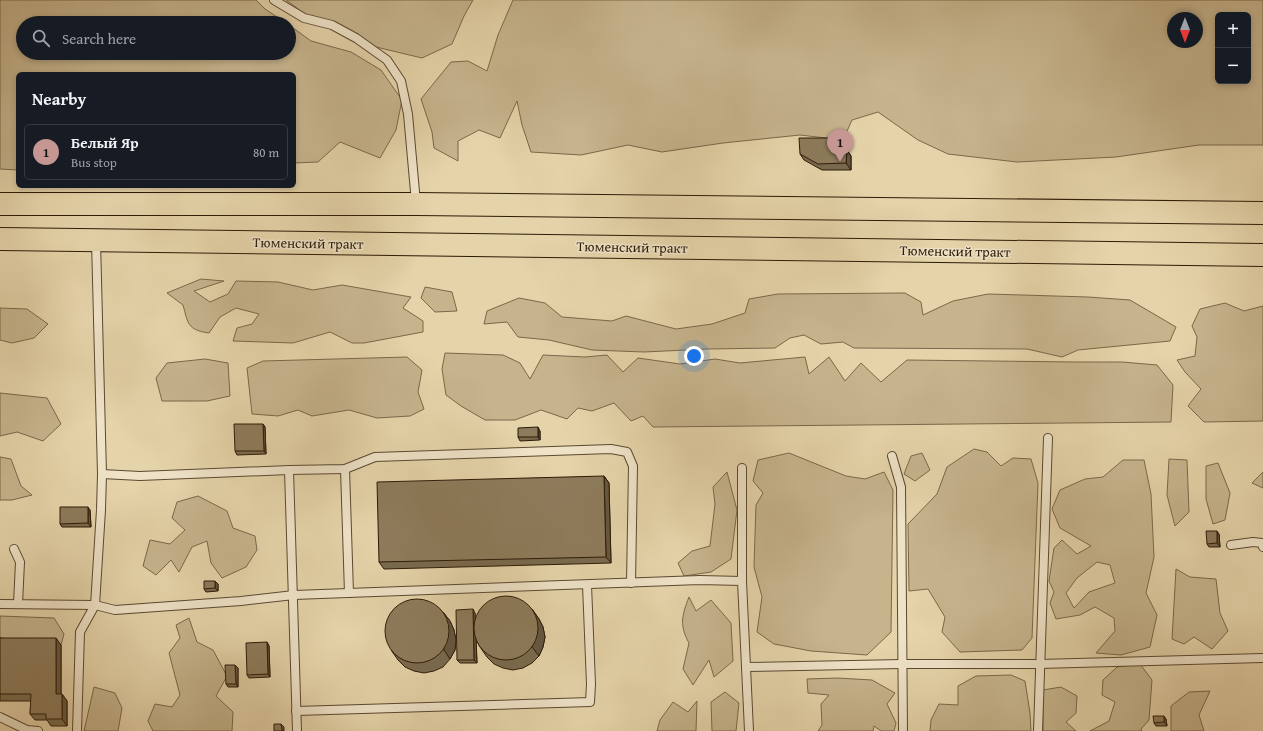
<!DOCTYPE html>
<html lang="en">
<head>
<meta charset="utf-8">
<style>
	body { margin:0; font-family:"Gentium Book Plus",serif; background:#20242c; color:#f1f3f6 }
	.controls { position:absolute; right:12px; top:12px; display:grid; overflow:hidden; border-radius:6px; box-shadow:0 2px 6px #0003 }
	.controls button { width:36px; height:36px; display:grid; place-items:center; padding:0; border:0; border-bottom:1px solid #363941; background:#171b24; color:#f1f3f6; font:20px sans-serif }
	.compass { position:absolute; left:1167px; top:12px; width:36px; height:36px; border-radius:50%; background:#171b24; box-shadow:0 2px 6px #0003; rotate:180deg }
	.you { position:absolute; left:694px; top:356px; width:14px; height:14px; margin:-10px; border:3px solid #fff; border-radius:50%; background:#1a73e8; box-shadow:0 0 0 6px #1a73e833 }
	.badge { display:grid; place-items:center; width:26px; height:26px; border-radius:50%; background:#c59692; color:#111; font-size:13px; font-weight:700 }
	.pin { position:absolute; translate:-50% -33px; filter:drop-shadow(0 1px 2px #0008) }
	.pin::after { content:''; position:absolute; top:21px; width:14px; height:12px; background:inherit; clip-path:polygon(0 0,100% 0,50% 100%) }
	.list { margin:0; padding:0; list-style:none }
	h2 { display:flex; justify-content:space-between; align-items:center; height:52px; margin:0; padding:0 16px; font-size:17px }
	h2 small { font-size:13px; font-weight:400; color:#9ea1a6 }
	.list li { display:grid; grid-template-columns:26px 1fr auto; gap:12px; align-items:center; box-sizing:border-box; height:56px; margin:0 8px 8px; padding:0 8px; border:1px solid #363941; border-radius:6px }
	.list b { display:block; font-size:15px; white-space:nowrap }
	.list p { margin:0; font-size:13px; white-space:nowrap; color:#9ea1a6 }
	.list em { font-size:13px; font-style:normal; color:#9ea1a6 }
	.icon { flex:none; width:22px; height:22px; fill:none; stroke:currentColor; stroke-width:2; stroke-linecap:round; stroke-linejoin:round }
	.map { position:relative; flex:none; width:1263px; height:731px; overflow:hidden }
	.search { position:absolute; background:#171b24; box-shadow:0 2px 6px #0003; left:16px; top:16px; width:280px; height:44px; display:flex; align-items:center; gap:10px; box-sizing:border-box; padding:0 14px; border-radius:22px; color:#9ea1a6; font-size:15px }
	.panel { position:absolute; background:#171b24; box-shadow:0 2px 6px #0003; left:16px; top:72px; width:280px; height:116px; border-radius:6px }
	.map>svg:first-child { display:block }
</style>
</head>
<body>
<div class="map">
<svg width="1263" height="731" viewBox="0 0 1263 731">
	<rect width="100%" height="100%" fill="#e5d3a9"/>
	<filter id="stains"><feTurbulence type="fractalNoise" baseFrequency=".005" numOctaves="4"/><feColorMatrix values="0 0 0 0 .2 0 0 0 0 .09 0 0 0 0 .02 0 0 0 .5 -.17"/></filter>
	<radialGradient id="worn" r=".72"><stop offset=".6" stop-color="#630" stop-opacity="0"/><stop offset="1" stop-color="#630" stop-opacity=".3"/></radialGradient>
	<g fill="#c6b48d" stroke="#7a684a" fill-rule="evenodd">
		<path d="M0 0H256L265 9 286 23H23V53H289V25L311 41 351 52 381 70 402 100 396 130 380 158 340 142 318 162 294 163V74H18V170L0 169Z"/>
		<path d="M286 0H473L464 16 452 44 422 58 376 47 348 29 317 23Z"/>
		<path d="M513 0H1263V145H1199L1116 157 1017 162 948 154 918 140 878 112 852 120 843 140 800 135 723 143 662 152 628 145 581 155 531 152 522 125 517 101 500 138 479 130 458 141V161L434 148 432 132 421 99 451 62 468 61 487 71 498 35ZM1218 15H1248V81H1218ZM1173 18H1197V42H1173Z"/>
		<path d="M201 279 224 281 194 291 210 302 228 294 236 281 278 282 313 290 342 285 411 297 403 308 423 321V332L364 343H352L330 332 293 343 233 341 237 328 252 324 259 314 236 308 220 317 209 333C187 330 188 323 183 305L167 293Z"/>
		<path d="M425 287 452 292 457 311 435 312 421 298Z"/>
		<path d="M905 293 921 302 923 315 953 301 988 294 1088 297 1130 300 1176 327 1170 341 1078 350 1062 357 1027 349 854 348 843 342 821 344 804 335 790 338 775 348 707 349 644 352 592 350 549 340 518 337 507 322 484 324 487 311 519 298 545 303 562 317 612 321 626 316 676 329 712 324 745 313 749 299 778 294Z"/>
		<path d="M1225 303 1244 311 1263 306V421L1204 422 1188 406 1201 389 1185 372 1177 360 1195 356 1197 337 1192 326 1200 309Z"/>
		<path d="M0 308 27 309 48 324 34 338 12 343 0 340Z"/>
		<path d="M445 353 503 355 520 363 530 379 543 355 585 357 607 355 623 372 638 358 680 364 715 359 740 363 805 357 809 374 829 357 845 381 861 363 881 382 907 360 1075 362H1122L1157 365 1173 385 1171 422 653 427 643 416 631 421 614 403 592 411 578 408 567 419 541 410 515 420H485L461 406 446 395 442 369Z"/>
		<path d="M407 357 422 370 418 392 424 409 410 416 377 418 349 410 312 416 298 410 278 416 252 414 247 368 263 361Z"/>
		<path d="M205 359 228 363 230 396 207 401H162L156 378 167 363Z"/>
		<path d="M0 393 47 398 61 424 43 441 17 432 0 436Z"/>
		<path d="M974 449 987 452 1001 466 1013 458 1031 459 1038 483 1032 638 1022 650 960 652 942 632 945 617 928 589 909 591 908 524 937 494 947 467Z"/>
		<path d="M789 453 846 476 865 479 884 472 893 490 891 632 867 655 811 651 774 644 757 632 762 597 754 567 756 505 763 493 753 481 758 460Z"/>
		<path d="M922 453 930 470 915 481 904 474 911 456Z"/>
		<path d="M0 457 11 459 21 486 32 495 12 500H0Z"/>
		<path d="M1169 459 1187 460 1189 512 1175 526 1167 495Z"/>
		<path d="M1123 460H1144L1151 494 1154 557 1146 593 1157 615 1150 647 1121 655 1096 653 1115 631 1114 618 1095 607 1080 615 1056 619 1050 603 1054 592 1049 581 1054 548 1062 540 1077 554 1091 546 1060 528 1052 509 1060 490 1085 479 1103 477ZM1097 562 1110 565 1115 583 1089 592 1074 608 1066 593 1077 578Z"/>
		<path d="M1218 463 1230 493 1225 520 1213 524 1206 499V466Z"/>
		<path d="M727 472 737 510 731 559 711 572 684 576 678 563 692 551 710 546 715 504 713 487Z"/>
		<path d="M1263 472V488L1252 483Z"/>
		<path d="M198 496 227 511 233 528 255 536 257 550 246 567 222 578 211 563 207 541 192 547 179 572 171 560 156 575 143 566 150 540 170 544 185 530 172 518 177 502Z"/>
		<path d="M1176 569 1190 577 1216 579 1220 613 1228 631 1212 649 1194 637 1184 644 1172 639Z"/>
		<path d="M689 597 696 611 711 600 731 623 733 661 714 677 709 660 693 685 683 669 689 643C679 625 682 615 689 597Z"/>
		<path d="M0 616 54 618 64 634 61 645 0 644Z"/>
		<path d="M189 618 197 642 213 650 227 676 216 696 233 712 232 731H153L148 721 155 704 172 707 180 695 169 653 180 638 176 625Z"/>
		<path d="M1140 664 1152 680 1149 720 1141 729 1142 731H1090L1109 721 1115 702 1102 695 1103 680 1117 667Z"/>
		<path d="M1011 675 1025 681 1030 713 1031 731H930L931 720 939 704 958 705V686L976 676Z"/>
		<path d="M837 678 872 680 895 693 887 704 896 723 894 731H881L874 726 873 731H818L822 725 821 704 829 695 808 693 807 679Z"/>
		<path d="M94 687 115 693 122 708 118 731H84Z"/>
		<path d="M1061 687 1077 696 1076 713 1066 722 1076 731H1043V690Z"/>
		<path d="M1210 691 1199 715 1204 731H1171V706L1189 692Z"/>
		<path d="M725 692 739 703 736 731H712L711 702Z"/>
		<path d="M697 701 696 731H657L660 720 673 702 688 712Z"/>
	</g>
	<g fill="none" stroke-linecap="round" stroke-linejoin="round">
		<defs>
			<g id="lane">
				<path d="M274 0 304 18 332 25 356 38 387 60 401 81 408 114 416 203"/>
				<path d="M892 456 901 487 903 731"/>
				<path d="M742 468V581"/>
				<path d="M345 469 349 593"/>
				<path d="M289 470 297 731"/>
				<path d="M102 474 140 476 289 470 345 469 375 457 611 449 627 452 633 466 631 583"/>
				<path d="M1231 545 1253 542 1262 543 1263 547"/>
				<path d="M14 549 20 562 18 604"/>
				<path d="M0 604 95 605 115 610 241 601 294 595 700 580 742 581 746 667 902 664H1039L1263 658"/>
				<path d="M746 667 749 731"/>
				<path d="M296 711 590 702 591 684 587 585"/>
				<path d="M0 717 27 730 38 731"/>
				<path d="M77 731 80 632 95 605 101 510 102 474 96 241"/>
				<path d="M1038 731 1048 438"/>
			</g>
			<g id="primary">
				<path d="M0 204H416L1263 213"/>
				<path d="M0 239 1263 255"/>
			</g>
		</defs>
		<use href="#lane" stroke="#5b4930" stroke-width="10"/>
		<use href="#primary" stroke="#2d1b07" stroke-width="24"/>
		<use href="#lane" stroke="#eee2c7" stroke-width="8"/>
		<use href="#primary" stroke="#e5d3a9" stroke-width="22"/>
	</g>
	<g fill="#796a4e" stroke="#2d1b07">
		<path d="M847 150 851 156V170H822L804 160 800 154Z"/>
		<path d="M263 424 265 427 266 454 237 455 235 451Z"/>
		<path d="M540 431V440L520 441 518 437Z"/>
		<path d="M604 476 609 483 611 563 384 569 379 562Z"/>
		<path d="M90 510 91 527H62L60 524Z"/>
		<path d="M1219 534 1220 547H1209L1207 544Z"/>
		<path d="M218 584V591L206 592 204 589Z"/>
		<path d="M532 609 539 619 543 627 545 637 543 647 539 656 532 663 523 668 513 670 503 668 494 664 487 657 480 647 476 639 477 663H460L457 660 475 613V619Z"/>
		<path d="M443 612 450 621 454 630 456 640 455 650 450 659 443 667 434 671 424 673 414 671 405 667 398 660 391 650Z"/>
		<path d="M0 638 61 645V694H62L67 701V726H51L47 720H35L30 714 31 701H0Z"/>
		<path d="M267 642 269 646 270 677 249 678 247 675Z"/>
		<path d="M235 665 238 668V687H228L226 684Z"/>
		<path d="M1166 719 1167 726H1156L1154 723Z"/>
	</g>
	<g fill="#635640" stroke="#2d1b07">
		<path d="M847 150 851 156V170L846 163Z"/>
		<path d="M263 424 265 427 266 454 264 451Z"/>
		<path d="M538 427 540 431V440L538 437Z"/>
		<path d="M604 476 609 483 611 563 606 557Z"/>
		<path d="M88 507 90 510 91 527 88 523Z"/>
		<path d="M1217 531 1219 534 1220 547 1217 543Z"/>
		<path d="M215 581 218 584V591L215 588Z"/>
		<path d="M473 609 475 613 477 663 474 660Z"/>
		<path d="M532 609 539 619 543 627 545 637 543 647 539 656 532 647Z"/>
		<path d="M443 612 450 621 454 630 456 640 455 650 450 659 444 650Z"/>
		<path d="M56 638 61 645V701L56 694Z"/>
		<path d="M267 642 269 646 270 677 268 674Z"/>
		<path d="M235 665 238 668V687L236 684Z"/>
		<path d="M62 694 67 701V726L62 719Z"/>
		<path d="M1164 716 1166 719 1167 726 1164 722Z"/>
		<path d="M281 724 284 727V731H282Z"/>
	</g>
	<g fill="#8d7b5b" stroke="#2d1b07">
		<path d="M799 138H831L847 150 846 163 818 164 800 154Z"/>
		<path d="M234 424H263L264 451H235Z"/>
		<path d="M538 427V437H518V428Z"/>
		<path d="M604 476 606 557 379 562 377 482Z"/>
		<path d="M60 507H88V523L60 524Z"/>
		<path d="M1206 531H1217V543L1207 544Z"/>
		<path d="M204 581H215V588L204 589Z"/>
		<circle cx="506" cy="628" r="32"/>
		<circle cx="417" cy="631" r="32"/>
		<path d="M473 609 474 660H457L456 610Z"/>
		<path d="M0 638H56V694H62V719H46V714H30L31 694H0Z"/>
		<path d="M267 642 268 674 247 675 246 643Z"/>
		<path d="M225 665H235L236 684H226Z"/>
		<path d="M1153 716H1164V722L1154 723Z"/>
		<path d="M274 724H281L282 731H274Z"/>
	</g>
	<g text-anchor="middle" stroke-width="3" stroke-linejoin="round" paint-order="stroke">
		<g font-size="14" fill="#2d1b07" stroke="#eee2c7">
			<text transform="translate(308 243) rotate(1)" y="5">Тюменский тракт</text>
			<text transform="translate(632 247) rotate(1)" y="5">Тюменский тракт</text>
			<text transform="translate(955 251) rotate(1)" y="5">Тюменский тракт</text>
		</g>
	</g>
	<rect width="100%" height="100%" filter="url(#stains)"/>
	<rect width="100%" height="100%" fill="url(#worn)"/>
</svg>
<div class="controls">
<button>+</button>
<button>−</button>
</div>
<svg class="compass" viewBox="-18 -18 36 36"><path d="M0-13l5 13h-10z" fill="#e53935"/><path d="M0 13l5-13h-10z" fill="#9ea1a6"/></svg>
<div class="you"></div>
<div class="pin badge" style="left:840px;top:162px">1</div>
<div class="search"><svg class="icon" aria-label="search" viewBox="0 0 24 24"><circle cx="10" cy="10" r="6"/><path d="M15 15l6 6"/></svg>Search here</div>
<section class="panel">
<h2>Nearby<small></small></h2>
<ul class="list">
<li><span class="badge">1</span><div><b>Белый Яр</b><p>Bus stop</p></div><em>80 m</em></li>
</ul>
</section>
</div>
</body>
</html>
